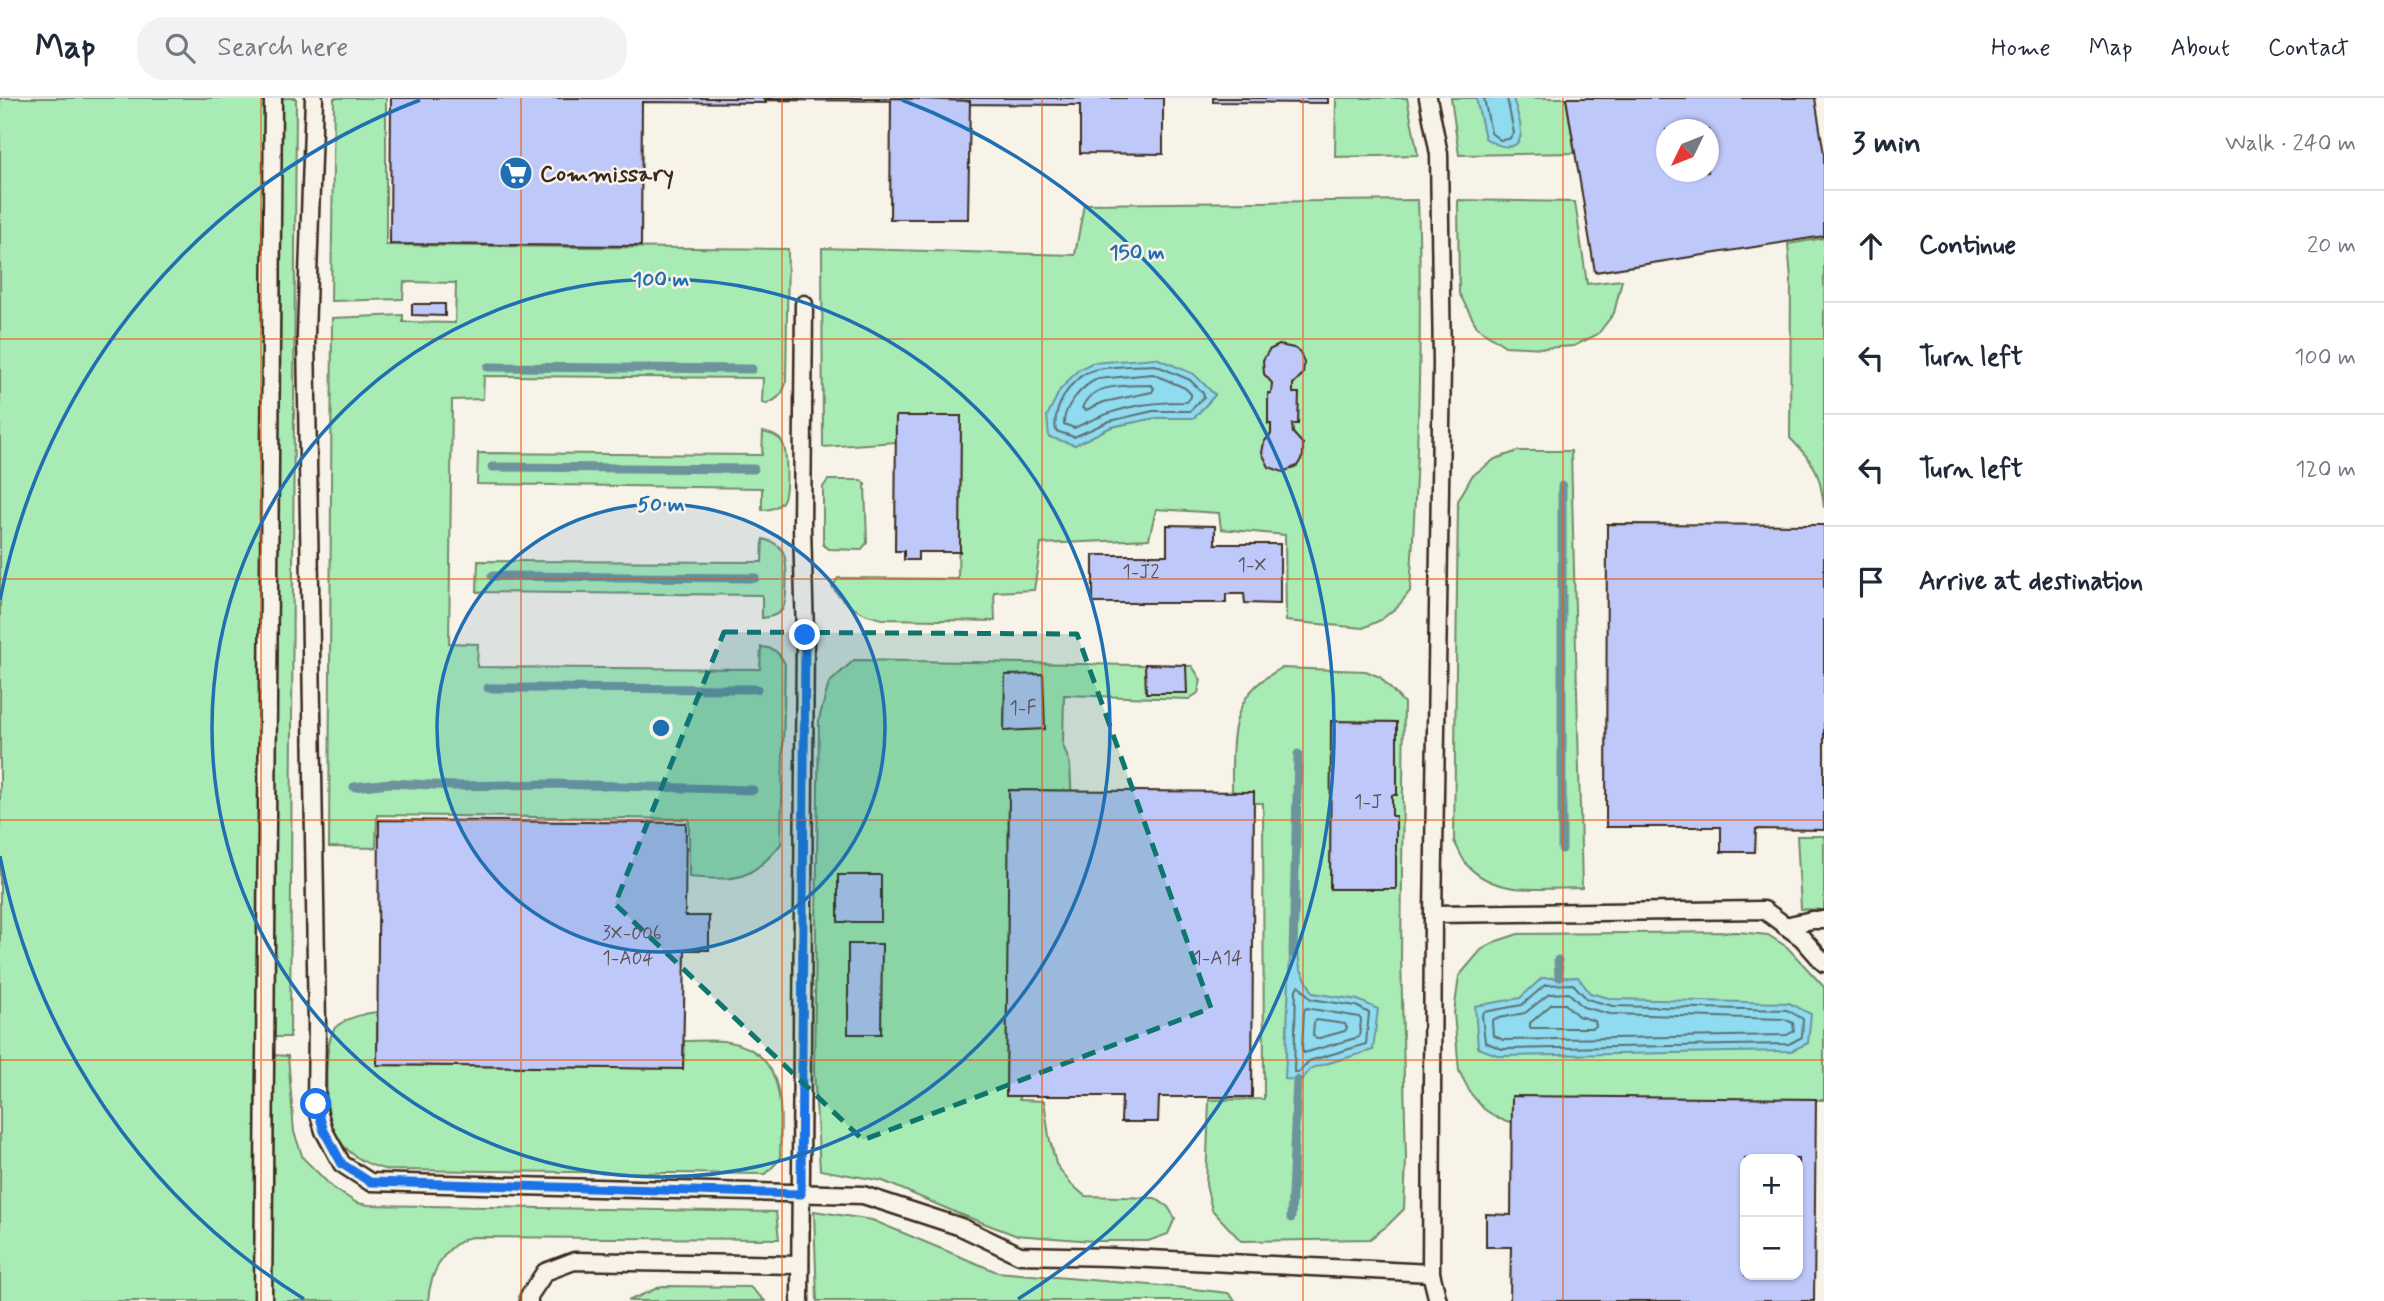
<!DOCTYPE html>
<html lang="en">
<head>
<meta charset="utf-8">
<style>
	body { margin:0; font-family:Mynerve,sans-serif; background:#f2f2f3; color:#1f2937 }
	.controls { position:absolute; right:21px; bottom:21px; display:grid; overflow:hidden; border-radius:14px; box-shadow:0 2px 5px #0004 }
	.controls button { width:63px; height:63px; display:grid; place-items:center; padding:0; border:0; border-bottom:2px solid #e0e1e3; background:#fff; color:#1f2937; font:35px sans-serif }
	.compass { position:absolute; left:1656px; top:21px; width:63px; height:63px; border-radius:50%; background:#fff; box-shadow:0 2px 5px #0004; rotate:227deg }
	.stop { position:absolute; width:21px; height:21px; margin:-16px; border:5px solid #1a73e8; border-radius:50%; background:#fff }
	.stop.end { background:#1a73e8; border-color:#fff; box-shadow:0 2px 7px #0008 }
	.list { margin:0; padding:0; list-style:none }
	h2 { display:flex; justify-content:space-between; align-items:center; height:91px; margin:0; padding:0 28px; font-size:30px }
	h2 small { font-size:23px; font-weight:400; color:#747a83 }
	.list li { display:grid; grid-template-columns:46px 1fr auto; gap:21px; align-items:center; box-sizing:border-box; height:112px; padding:0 28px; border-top:2px solid #e0e1e3 }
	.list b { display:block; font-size:26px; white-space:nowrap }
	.list em { font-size:23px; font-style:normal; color:#747a83 }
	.icon { flex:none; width:38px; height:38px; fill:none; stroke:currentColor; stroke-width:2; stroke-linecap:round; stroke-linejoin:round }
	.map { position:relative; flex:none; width:1824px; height:1203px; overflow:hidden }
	header { display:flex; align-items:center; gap:42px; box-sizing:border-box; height:98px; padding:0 35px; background:#fff; border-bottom:2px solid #e0e1e3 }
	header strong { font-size:33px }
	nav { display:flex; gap:38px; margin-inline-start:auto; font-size:24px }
	.search { width:490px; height:63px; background:#f2f2f3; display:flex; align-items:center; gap:18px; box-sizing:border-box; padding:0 24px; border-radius:28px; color:#747a83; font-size:26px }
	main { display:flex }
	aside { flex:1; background:#fff }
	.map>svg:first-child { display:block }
</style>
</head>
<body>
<header>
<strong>Map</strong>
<div class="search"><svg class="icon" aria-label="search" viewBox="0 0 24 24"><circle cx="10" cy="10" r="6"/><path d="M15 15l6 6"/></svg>Search here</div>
<nav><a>Home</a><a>Map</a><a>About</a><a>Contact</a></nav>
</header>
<main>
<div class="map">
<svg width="1824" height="1203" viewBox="0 0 1824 1203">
	<rect width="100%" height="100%" fill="#f7f3e8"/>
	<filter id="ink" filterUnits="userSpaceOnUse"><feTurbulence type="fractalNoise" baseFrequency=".0143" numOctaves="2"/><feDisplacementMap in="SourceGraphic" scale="14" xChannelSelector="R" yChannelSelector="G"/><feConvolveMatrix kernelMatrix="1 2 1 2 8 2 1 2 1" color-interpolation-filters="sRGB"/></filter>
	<g filter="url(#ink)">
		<g fill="#a9ebb5" stroke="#728a6a" stroke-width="2" fill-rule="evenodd">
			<path d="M0 0H264L258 1203H0Z"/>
			<path d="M277 0H296L290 939H271Z"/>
			<path d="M334 0H386V147L788 151 786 285C783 296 778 301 767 306L762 305 763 280 484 278 483 301 452 302 449 545 478 546 477 569 760 571 761 549C774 550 779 554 785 566L781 746C749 785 735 782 689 779V721L377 717 376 750 329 749 332 220 403 217V224L455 225 456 185 404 184 403 201 331 203Z"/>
			<path d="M1336 0H1407L1418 57 1335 59Z"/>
			<path d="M1451 0H1566L1575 55 1459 57Z"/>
			<path d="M1418 102C1423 232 1418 363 1410 493L1398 508 1381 522 1363 530 1286 523 1285 437 1221 431 1219 415 1156 411 1149 441 1041 446 1034 492 994 494 995 523 882 521C859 516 846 508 832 489L838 480 958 481 961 319 897 318 896 344 823 349 822 150 1075 157 1084 106ZM1092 265 1215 296V297L1194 320H1155L1111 329 1074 347 1060 292 1079 272Z"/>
			<path d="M1458 102 1575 104 1587 186 1622 182 1614 215 1598 236 1574 248 1544 250 1505 248 1477 229 1459 195Z"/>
			<path d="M1824 140V410C1820 373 1815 366 1790 340L1791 181 1788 146Z"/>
			<path d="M763 334C770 336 777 337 782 344 788 353 788 396 782 404 777 410 769 412 762 412V390L477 386 478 355 762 357Z"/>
			<path d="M1518 353H1571L1582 790C1543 790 1496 799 1467 767 1462 761 1458 750 1454 743L1458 403 1472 378 1495 361Z"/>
			<path d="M828 382H861L865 386 867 445 861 452 829 451 823 447V389Z"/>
			<path d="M763 441C770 443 777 445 782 452 788 460 788 503 782 512 777 518 769 519 762 520V497L477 494 478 463 762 464Z"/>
			<path d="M854 562 1192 568 1201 582 1198 595 1189 601 1064 597 1063 647 1070 666 1072 705 1018 706 1019 1002 1044 1003 1049 1038 1056 1066 1071 1086 1085 1098 1155 1100 1168 1109 1175 1120 1168 1136 1148 1143H1093L1015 1137 957 1115 883 1083 820 1072 814 972 819 621 829 585Z"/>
			<path d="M1281 570 1366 573 1380 579 1404 605 1401 858 1406 1061 1404 1111 1388 1127 1370 1141 1241 1143 1212 1112 1206 1087 1209 1002 1264 1001 1263 705H1232C1233 667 1226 619 1254 590 1261 582 1272 576 1281 570Z"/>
			<path d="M1797 738H1824V812L1801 811Z"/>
			<path d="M1738 834 1768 837 1787 849 1824 889V1002L1520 999V1026L1499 1021 1484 1011 1471 996 1459 973 1454 915 1459 878 1481 852 1497 843 1518 836Z"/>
			<path d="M377 914V967L683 971 684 943C696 943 710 942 723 943 789 951 781 1012 780 1061L766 1076 389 1072C366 1068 345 1055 333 1033 325 1018 322 939 337 928 347 920 365 915 377 914Z"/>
			<path d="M272 957 288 958 294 1034 303 1060 333 1090 357 1105 369 1107 776 1114 779 1141 471 1139C444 1147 430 1175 428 1203H269Z"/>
			<path d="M814 1113 872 1122 997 1174 1185 1190 1228 1195 1236 1203H817Z"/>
			<path d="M662 1188 750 1189 765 1203H628Z"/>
		</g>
		<g fill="#8fdbef" stroke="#6d949b" stroke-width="2">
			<path d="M1476 0H1513C1516 10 1521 24 1521 34 1520 57 1496 48 1485 40Z"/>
			<path d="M1156 260 1194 276 1215 297 1194 320H1155L1111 329 1075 347 1049 339 1047 318 1060 292 1078 272 1092 265Z"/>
			<path d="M1290 856H1298L1300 870 1313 895 1358 902 1378 911 1373 952 1312 970 1301 982 1285 981Z"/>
			<path d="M1578 879 1590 895 1613 901 1789 905 1811 916 1808 945 1791 953 1500 958 1478 950 1475 908 1520 900 1542 880Z"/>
		</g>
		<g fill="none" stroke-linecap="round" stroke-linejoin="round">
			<g stroke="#5d7172" stroke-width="2">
				<path d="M1484 0 1491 35 1500 42 1509 41 1514 35 1507 0"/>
				<path d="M1155 267 1190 282 1203 295 1204 299 1190 313H1153L1110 323 1074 339 1056 333C1052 311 1071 278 1094 272 1111 268 1137 268 1155 267Z"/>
				<path d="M1153 276 1185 290 1191 296V299L1187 304C1140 304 1116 310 1074 330L1064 326C1063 309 1082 288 1097 281Z"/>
				<path d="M1151 287 1154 290 1152 294 1104 304 1086 312 1082 310C1092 284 1127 288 1151 287Z"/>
				<path d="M1573 886 1587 901 1613 908 1787 912 1803 921 1802 939 1789 946 1502 951 1485 944 1482 917 1484 914 1522 907 1545 887Z"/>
				<path d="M1299 887 1311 901 1356 908 1369 915 1366 946 1309 963 1299 974H1294L1296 891Z"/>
				<path d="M1569 895 1583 909 1610 916 1784 921 1793 925 1794 933 1787 937 1503 942 1493 937 1492 924 1494 921 1525 915 1549 896Z"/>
				<path d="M1552 906H1565L1578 918 1595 923 1596 928 1593 930H1530V925Z"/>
				<path d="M1306 910 1359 919 1361 922 1359 939 1304 955 1302 951 1304 913Z"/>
				<path d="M1316 922 1345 926 1347 930 1345 933 1316 941 1313 937 1314 925Z"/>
			</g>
			<g stroke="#6d949b" stroke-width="9">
				<path d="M488 269 752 271"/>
				<path d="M492 369 754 371"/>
				<path d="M492 478 755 480"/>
				<path d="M488 590 757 591"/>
				<path d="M354 689 390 685 456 688 554 686 753 692"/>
				<path d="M1562 751V388"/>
				<path d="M1293 856 1298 656"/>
				<path d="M1558 862 1559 879"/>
				<path d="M1291 1120 1297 982"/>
			</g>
		</g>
		<g fill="#bec8f9" stroke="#3b2a1e" stroke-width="2" fill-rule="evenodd">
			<path d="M391 0H1163V56L1080 55V7L944 6V3L765 2 766 5 642 4 641 148 390 146Z"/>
			<path d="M891 0 970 3 968 121H890Z"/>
			<path d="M1213 0H1328V5L1213 4Z"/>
			<path d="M1566 0H1815L1824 56V138L1595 174ZM1666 32H1708V74H1666Z"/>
			<path d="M412 206H445V218L412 217Z"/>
			<path d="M1279 247 1294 250 1300 254 1304 265 1303 276 1293 286V295H1299L1298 326H1292L1293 335 1303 346V358L1297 368 1283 374 1269 369 1262 355 1264 344 1271 336V326H1268V295H1271L1272 285 1264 276 1263 262 1269 252Z"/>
			<path d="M896 318H961L960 454H918V462H904V453H895Z"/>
			<path d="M1607 426 1824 427V732L1756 731 1755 754H1721V729H1606Z"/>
			<path d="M1167 427 1215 428V446H1280V506L1245 505 1244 496H1226V505H1093V457H1167Z"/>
			<path d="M1145 566 1186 567 1187 595H1146Z"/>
			<path d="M1043 576 1045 631 1004 633 1005 577Z"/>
			<path d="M1331 623 1397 624V697H1392V718H1396V791H1330Z"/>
			<path d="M1009 692 1254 694 1252 999H1159L1158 1024H1121L1122 998H1006Z"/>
			<path d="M379 722 686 725 685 818H709V852H685L683 971 377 967Z"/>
			<rect x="838" y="777" width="43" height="47"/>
			<path d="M848 846H882L881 936H848Z"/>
			<path d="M1512 998 1816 1001 1814 1203H1510L1511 1149H1486V1116L1511 1117ZM1745 1061H1798V1177H1745Z"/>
		</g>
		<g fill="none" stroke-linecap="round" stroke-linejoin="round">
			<defs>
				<g id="lane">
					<path d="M314 0 306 237 317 927 316 1006 324 1033 342 1066 370 1084 863 1097 961 1129 1020 1157 1110 1159 1431 1175"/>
					<path d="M1428 0 1439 56 1442 266 1433 816 1431 1175 1438 1203"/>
					<path d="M1433 816 1764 812 1802 840 1824 865"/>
					<path d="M1785 828 1812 822H1824"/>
					<path d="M263 1203 273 0"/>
					<path d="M529 1203V1198L545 1174 574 1163 800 1167"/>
					<path d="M800 1203 805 537 802 429 804 206"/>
				</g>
			</defs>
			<use href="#lane" stroke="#3b2a1e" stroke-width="21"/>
			<use href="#lane" stroke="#f7f3e8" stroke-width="16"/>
		</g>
	</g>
	<g fill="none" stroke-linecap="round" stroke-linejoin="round" filter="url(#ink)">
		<path stroke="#1a73e8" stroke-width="9" d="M316 1006 324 1033 342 1066 370 1084 801 1096 805 537"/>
	</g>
	<path fill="#0f766e" fill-opacity="0.2" stroke="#0f766e" stroke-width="5" stroke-dasharray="14 9" stroke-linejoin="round" d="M724 534 1077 536 1211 910 863 1042 615 806Z"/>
	<path fill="none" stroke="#e8590c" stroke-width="2" stroke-opacity="0.55" d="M261 0V1203M521 0V1203M782 0V1203M1042 0V1203M1303 0V1203M1563 0V1203M0 241H1824M0 481H1824M0 722H1824M0 962H1824"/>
	<circle cx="661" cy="630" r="224" fill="#1f6fb2" fill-opacity=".12"/>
	<g fill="none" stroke="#1f6fb2" stroke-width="3.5">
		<circle cx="661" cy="630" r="224"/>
		<circle cx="661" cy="630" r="449"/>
		<path d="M304 1201A673 673 0 0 1 0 758M0 502A673 673 0 0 1 420 2M902 2A673 673 0 0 1 1018 1201"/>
	</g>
	<defs>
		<symbol id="supermarket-disc" viewBox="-11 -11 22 22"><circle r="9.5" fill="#1f6fb2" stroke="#f7f3e8"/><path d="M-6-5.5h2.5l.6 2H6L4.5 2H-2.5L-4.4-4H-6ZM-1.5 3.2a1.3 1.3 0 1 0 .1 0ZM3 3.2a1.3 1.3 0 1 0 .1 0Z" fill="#fff"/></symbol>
	</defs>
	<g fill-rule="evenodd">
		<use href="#supermarket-disc" x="497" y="56" width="38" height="38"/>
	</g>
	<g text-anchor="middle" stroke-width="5" stroke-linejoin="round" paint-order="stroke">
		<g font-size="19" fill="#5c5255">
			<text x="1252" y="473">1-X</text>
			<text x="1141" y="480">1-J2</text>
			<text x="1023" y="616">1-F</text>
			<text x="1368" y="710">1-J</text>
			<text x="632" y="841">3X-006</text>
			<text x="628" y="866">1-A04</text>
			<text x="1218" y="866">1-A14</text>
		</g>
		<g font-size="23" font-weight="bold" fill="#3b2a1e" stroke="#f7f3e8" text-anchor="start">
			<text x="540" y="83">Commissary</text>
		</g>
	</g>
	<circle cx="661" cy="630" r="10" fill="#1f6fb2" stroke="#f7f3e8" stroke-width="3.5"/>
	<g font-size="21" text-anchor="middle" font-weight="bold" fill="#1f6fb2" stroke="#f7f3e8" stroke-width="5" stroke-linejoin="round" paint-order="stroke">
		<text x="1137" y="161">150 m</text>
		<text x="661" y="188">100 m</text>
		<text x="661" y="413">50 m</text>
	</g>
</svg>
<div class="controls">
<button>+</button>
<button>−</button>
</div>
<svg class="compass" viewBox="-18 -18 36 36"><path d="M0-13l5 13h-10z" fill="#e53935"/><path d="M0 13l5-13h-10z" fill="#747a83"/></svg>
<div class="stop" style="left:316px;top:1006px"></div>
<div class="stop end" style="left:805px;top:537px"></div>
</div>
<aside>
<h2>3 min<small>Walk · 240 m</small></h2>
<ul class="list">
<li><svg class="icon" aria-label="ahead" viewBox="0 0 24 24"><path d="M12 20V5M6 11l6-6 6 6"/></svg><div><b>Continue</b></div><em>20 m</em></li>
<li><svg class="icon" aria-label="left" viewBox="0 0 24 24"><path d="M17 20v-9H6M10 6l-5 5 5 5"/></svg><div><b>Turn left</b></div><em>100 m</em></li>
<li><svg class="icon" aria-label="left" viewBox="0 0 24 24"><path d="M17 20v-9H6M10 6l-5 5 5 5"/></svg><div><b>Turn left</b></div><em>120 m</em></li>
<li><svg class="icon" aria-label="arrive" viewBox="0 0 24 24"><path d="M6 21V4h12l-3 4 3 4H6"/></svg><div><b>Arrive at destination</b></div></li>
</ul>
</aside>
</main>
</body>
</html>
